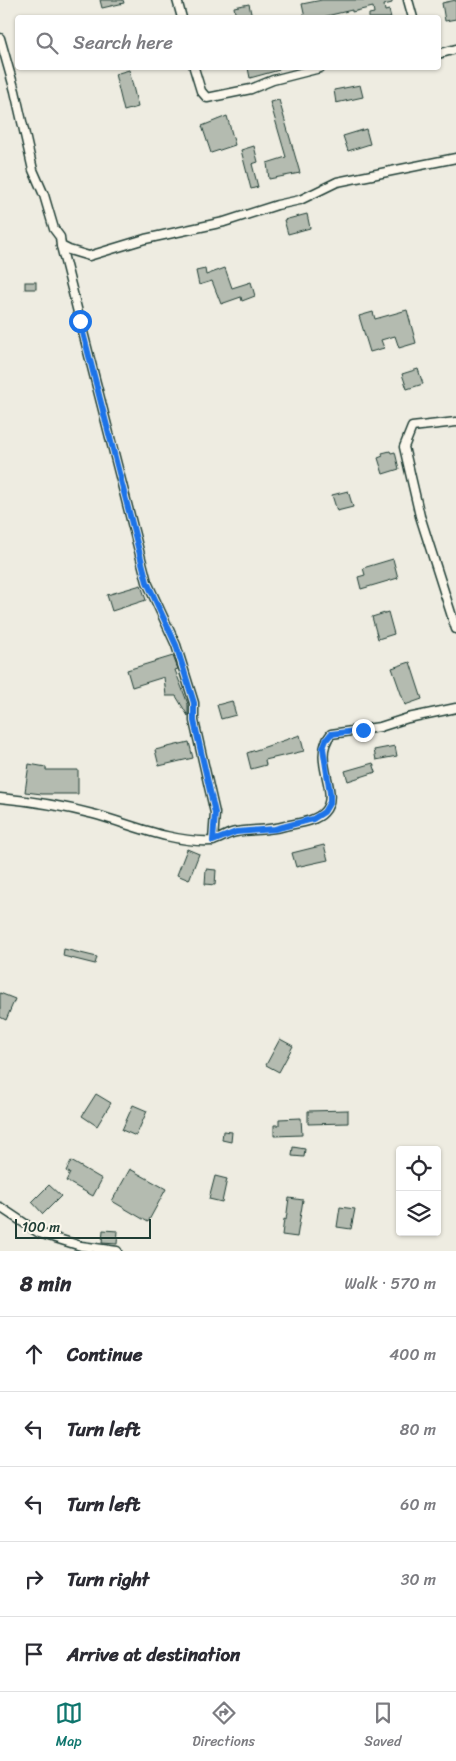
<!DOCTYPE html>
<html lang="en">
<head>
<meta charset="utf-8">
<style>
	body { margin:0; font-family:Sriracha,sans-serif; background:#f2f2f3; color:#2b2b33 }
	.controls { position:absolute; right:15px; bottom:15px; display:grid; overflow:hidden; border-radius:5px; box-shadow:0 1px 4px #0004 }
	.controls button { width:45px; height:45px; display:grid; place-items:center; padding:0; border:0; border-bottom:1px solid #e1e1e2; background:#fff; color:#2b2b33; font:25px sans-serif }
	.scale { position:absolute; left:15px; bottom:12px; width:136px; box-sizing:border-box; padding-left:5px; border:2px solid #1f3d34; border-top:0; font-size:14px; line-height:18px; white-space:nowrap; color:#1f3d34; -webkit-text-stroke:4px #fbf7ec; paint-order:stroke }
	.stop { position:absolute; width:15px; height:15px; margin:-11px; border:4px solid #1a73e8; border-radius:50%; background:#fff }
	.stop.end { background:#1a73e8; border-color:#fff; box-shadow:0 1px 5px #0008 }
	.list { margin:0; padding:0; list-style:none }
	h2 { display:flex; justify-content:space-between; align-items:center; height:65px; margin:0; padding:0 20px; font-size:21px }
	h2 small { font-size:16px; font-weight:400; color:#7c7c81 }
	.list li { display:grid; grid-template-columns:32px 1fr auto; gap:15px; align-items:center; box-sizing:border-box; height:75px; padding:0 20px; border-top:1px solid #e1e1e2 }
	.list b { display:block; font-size:19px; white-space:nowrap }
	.list em { font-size:16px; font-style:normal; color:#7c7c81 }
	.icon { flex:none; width:28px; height:28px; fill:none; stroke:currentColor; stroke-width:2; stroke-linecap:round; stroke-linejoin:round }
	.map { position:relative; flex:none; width:456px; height:1251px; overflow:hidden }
	.search { position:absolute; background:#fff; box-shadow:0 1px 4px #0004; left:15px; right:15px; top:15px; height:55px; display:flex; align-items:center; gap:12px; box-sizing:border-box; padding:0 18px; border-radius:5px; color:#7c7c81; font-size:19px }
	.sheet { height:440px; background:#fff }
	nav { display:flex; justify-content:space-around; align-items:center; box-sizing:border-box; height:70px; border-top:1px solid #e1e1e2; background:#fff; font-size:14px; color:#7c7c81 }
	nav a { display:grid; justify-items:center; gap:2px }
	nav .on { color:#0f766e }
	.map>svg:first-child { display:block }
</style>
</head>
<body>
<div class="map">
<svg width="456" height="1251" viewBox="0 0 456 1251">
	<rect width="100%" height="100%" fill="#eeece1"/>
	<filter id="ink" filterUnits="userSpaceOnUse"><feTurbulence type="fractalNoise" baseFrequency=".02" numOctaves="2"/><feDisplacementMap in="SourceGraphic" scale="10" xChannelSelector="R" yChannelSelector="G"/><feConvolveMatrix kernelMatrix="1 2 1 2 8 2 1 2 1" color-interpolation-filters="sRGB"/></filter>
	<g filter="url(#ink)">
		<g fill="#b4bbb0" stroke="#1f3d34">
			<path d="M100 0H123L124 3 102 8Z"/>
			<path d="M322 0H392V3L384 5 385 11 389 10 391 18H369V14L374 13 373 7 352 12V10L318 18H305L302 4Z"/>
			<path d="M456 0V19L445 21 442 3Z"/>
			<path d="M249 4 252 18H236L234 7Z"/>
			<path d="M248 68H279V70L250 78Z"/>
			<path d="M129 70 138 107 124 111 115 74Z"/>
			<path d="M360 85 363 97 336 103 334 90Z"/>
			<path d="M279 100 300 173 269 179 267 163 286 157 270 102Z"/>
			<path d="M227 116 235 145 211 153 202 126Z"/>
			<path d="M366 129 370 144 348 151 343 136Z"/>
			<path d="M254 146 258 162 252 164 258 187 251 189 241 150Z"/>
			<path d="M307 214 310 228 288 234 284 220Z"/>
			<path d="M225 268 232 288 251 282 255 296 242 301 241 297 221 304 212 281 199 285 196 271 205 269 206 275Z"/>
			<rect x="25" y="282" width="11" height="7"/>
			<path d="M407 310 416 343 399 348 395 336 381 340 384 348 370 352 359 316 373 312 375 319Z"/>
			<path d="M418 369 423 384 407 389 402 374Z"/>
			<path d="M390 451 391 453 395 452 399 469 383 474 378 458 383 456 382 453Z"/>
			<path d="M348 491 353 507 337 511 332 495Z"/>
			<path d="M393 559 398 578 361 589 358 577 365 575 363 568Z"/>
			<path d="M141 585 146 600 112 611 107 595Z"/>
			<path d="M388 612 394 634 378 639 372 617Z"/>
			<path d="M173 656 178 669 175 670 188 704V716L176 696H166L164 677 132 687 127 670Z"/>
			<path d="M410 662 422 699 405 705 392 668Z"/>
			<path d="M232 701 236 715 221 719 217 705Z"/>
			<path d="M300 735 304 751 265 760 266 765 251 769 247 753Z"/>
			<path d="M189 742 193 758 159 766 155 750Z"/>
			<path d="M395 746 397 756 376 760 374 750Z"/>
			<path d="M373 763 376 772 348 781 345 771Z"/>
			<path d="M29 764 46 767V770H78V794H42L25 792Z"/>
			<path d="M324 845 328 860 296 867 292 853Z"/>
			<path d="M187 849 199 854 189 880 177 875Z"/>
			<path d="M206 869 216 870 215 885 205 884Z"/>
			<path d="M64 949 97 957 95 964 63 956Z"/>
			<path d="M0 993 15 999 6 1020 0 1017Z"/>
			<path d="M280 1039 293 1046 279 1072 266 1065Z"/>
			<path d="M96 1094 111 1103 97 1126 82 1116Z"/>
			<path d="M133 1105 147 1111 136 1136 122 1130Z"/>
			<path d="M348 1110V1123L308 1124V1111Z"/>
			<path d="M301 1118 302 1135 274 1136V1125H279V1119Z"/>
			<path d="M223 1131 232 1132 231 1142 222 1140Z"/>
			<path d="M293 1147 305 1149 304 1157 292 1156Z"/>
			<path d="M71 1161 102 1179 93 1196 66 1181 70 1173 66 1171Z"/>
			<path d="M130 1169 166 1189 148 1222 112 1201Z"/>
			<path d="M215 1176 227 1179 222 1202 209 1199Z"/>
			<path d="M49 1185 61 1196 43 1214 32 1202Z"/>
			<path d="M289 1198 303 1200 297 1237 282 1235 284 1219 286 1220Z"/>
			<path d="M340 1207 355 1209 351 1229 337 1227Z"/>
			<path d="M103 1230 118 1231 117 1244 102 1243Z"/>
		</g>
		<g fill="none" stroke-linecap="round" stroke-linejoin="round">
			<defs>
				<g id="street">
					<path d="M177 0 182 18"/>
					<path d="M408 0 413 18"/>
					<path d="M0 38 15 91 33 170 44 195 54 229 60 237 61 246 69 250 89 256 145 239 224 222 277 205 300 200 337 182 456 158"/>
					<path d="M438 54 456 49"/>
					<path d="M194 68 201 91 207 98 251 89 273 80 320 68"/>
					<path d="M61 246 147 582 176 645 194 703V721L215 813 213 841"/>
					<path d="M456 422 412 427 404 447 420 516 456 629"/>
					<path d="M0 798C32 801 63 806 93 814 130 824 172 843 211 841 220 840 227 833 236 832 252 829 268 831 285 826 297 823 315 822 324 812 342 793 310 760 331 734L380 727 408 718 456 708"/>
					<path d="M0 1207 39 1233 81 1246 117 1251"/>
				</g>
			</defs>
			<use href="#street" stroke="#1f3d34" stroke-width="11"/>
			<use href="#street" stroke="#fbf7ec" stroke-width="8"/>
		</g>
	</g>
	<g fill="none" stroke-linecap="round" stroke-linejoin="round" filter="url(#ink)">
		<path stroke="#1a73e8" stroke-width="6" d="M80 321 147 582 176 645 194 703V721L215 813 213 841 236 832 275 829 313 819 324 812 330 802V793L323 748 326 740 331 734 363 730"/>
	</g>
</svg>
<div class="controls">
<button><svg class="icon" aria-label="locate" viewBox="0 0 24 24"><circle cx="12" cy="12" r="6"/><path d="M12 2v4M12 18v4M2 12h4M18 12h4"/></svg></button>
<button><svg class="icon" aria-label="layers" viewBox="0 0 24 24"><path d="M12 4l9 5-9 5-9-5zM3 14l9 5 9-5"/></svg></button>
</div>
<div class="scale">100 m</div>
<div class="stop" style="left:80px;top:321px"></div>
<div class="stop end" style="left:363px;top:730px"></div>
<div class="search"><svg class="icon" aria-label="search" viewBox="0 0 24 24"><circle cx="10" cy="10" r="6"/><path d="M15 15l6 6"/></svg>Search here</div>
</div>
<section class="sheet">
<h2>8 min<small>Walk · 570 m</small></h2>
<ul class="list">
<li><svg class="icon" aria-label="ahead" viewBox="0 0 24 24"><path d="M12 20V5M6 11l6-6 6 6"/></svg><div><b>Continue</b></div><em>400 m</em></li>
<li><svg class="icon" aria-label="left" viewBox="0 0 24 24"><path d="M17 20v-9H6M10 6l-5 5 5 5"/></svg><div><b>Turn left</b></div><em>80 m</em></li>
<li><svg class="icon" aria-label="left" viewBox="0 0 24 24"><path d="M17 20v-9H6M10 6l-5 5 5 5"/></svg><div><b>Turn left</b></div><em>60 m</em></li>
<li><svg class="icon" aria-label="right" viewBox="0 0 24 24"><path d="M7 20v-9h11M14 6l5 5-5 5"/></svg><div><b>Turn right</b></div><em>30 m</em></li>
<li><svg class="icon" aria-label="arrive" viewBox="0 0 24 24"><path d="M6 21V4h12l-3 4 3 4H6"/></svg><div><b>Arrive at destination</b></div></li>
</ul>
</section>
<nav>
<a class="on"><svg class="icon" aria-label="map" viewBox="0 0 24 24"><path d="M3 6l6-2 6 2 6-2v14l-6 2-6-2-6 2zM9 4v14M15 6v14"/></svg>Map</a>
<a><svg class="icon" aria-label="directions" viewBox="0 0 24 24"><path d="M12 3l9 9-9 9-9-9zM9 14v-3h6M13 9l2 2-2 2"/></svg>Directions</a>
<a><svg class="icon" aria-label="saved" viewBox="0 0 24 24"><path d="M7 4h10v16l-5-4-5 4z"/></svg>Saved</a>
</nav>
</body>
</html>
